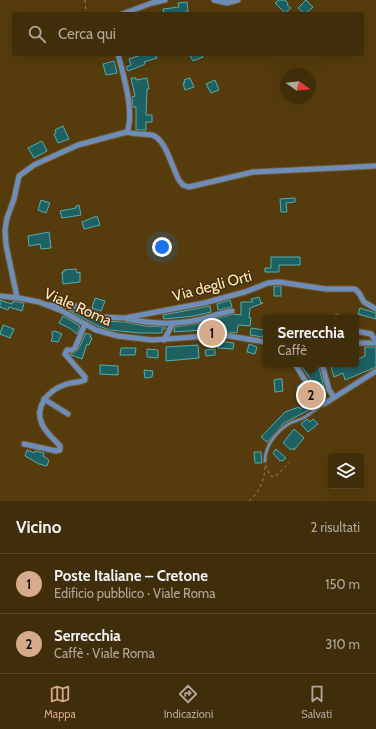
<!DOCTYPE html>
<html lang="it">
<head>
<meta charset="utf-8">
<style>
	body { margin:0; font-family:Cabin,sans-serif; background:#4b3918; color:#f1f3f6 }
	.controls { position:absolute; right:12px; bottom:12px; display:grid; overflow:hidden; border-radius:4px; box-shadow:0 4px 16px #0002 }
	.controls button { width:36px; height:36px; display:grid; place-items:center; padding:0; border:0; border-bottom:1px solid #59492b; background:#402d0a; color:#f1f3f6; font:20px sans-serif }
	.compass { position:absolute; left:280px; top:68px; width:36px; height:36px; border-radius:50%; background:#402d0a; box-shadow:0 4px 16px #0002; rotate:105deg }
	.you { position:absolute; left:162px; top:247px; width:14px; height:14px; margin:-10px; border:3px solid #fff; border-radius:50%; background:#1a73e8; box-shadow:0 0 0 6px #1a73e833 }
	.badge { display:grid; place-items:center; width:26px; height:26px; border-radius:50%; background:#d6ab8b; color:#111; font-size:13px; font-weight:700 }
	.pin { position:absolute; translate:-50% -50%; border:2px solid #fff; box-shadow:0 1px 4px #0006 }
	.popup { position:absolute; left:263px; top:315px; width:96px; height:52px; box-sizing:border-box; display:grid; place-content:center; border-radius:4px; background:#402d0a; filter:drop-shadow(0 1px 3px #0005); font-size:13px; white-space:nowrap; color:#aea89c }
	.popup b { font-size:15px; color:#f1f3f6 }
	.popup::after { content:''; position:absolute; left:50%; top:100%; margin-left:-8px; border:8px solid transparent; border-top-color:#402d0a }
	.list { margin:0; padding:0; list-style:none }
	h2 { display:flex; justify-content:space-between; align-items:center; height:52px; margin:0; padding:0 16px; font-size:17px }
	h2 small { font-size:13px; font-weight:400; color:#aea89c }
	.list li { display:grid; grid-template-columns:26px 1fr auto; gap:12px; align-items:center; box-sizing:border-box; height:60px; padding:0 16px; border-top:1px solid #59492b }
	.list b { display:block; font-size:15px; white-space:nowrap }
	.list p { margin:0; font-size:13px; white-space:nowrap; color:#aea89c }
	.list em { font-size:13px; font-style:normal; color:#aea89c }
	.icon { flex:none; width:22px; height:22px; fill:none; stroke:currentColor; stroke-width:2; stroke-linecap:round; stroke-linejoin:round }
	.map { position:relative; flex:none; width:376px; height:501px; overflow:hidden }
	.search { position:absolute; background:#402d0a; box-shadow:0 4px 16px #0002; left:12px; right:12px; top:12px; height:44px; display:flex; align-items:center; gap:10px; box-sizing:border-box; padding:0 14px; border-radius:4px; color:#aea89c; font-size:15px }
	.sheet { height:172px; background:#402d0a }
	nav { display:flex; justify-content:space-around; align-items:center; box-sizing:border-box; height:56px; border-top:1px solid #59492b; background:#402d0a; font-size:11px; color:#aea89c }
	nav a { display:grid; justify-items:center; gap:2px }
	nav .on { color:#d6ab8b }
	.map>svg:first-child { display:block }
</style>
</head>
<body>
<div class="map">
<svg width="376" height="501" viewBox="0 0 376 501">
	<rect width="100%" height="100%" fill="#563c0d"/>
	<g fill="#1e6163" stroke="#52afb1">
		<path d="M279 0H285L288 3 287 5 291 8 285 13 275 3Z"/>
		<path d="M306 0 313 7 305 14 298 8Z"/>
		<path d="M187 2 188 12 164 14 163 9 179 7 178 3Z"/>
		<path d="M144 54H155L157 58 144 62 145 64 141 66 128 71 126 67 131 65 129 59Z"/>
		<path d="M189 54H201L203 57 193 61Z"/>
		<path d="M114 61 117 73 106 75 103 64Z"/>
		<path d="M131 78H136V80L147 78 149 89H147L146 115H152V122H146V130H136V107H133L132 97 135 96Z"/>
		<path d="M190 78 194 87 185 90 183 83H185L184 80Z"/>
		<path d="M215 80 219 90 211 93 206 84Z"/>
		<path d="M63 126 69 139 58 143 54 134 56 133 55 130Z"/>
		<path d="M42 141 47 151 34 158 28 148Z"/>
		<path d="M295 198V202L286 203 287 212H281L280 199Z"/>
		<path d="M41 200 50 203 46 213 38 210Z"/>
		<path d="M79 205 81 215 62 218 60 211 76 208V206Z"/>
		<path d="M97 216 100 225 84 229 82 222Z"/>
		<path d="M49 232 51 248 41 249 40 244 29 246 28 236Z"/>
		<path d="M271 257H300V265H279V272H265V268H271Z"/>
		<path d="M76 269 77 273 80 272V282L63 284 62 272H64V270Z"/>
		<rect x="274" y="286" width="7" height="10"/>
		<path d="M259 297 261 303H263L250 308 249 318H251L250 326 238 325 237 333 203 330 174 332 175 327 202 323H213L214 320 218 318 234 314 241 315V302H253L251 299Z"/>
		<path d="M95 298 105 301 101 311 92 308Z"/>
		<path d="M0 300 12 304 13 301 24 303 22 311 9 307 8 310 0 307Z"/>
		<path d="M230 300 232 307 218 310 217 304Z"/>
		<path d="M210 306 211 312 207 313 194 316 164 319 163 315Z"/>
		<path d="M360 308 376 313V319L358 314Z"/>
		<path d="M68 310 84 313 102 321 124 322 145 326 165 327V329H162V333H140L110 330 98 326Z"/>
		<path d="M63 316 80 326 77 334 71 329 59 323Z"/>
		<path d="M3 325 14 329 10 338 0 334Z"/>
		<path d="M251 328 264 330 263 337 250 335Z"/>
		<path d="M55 331 62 334 58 342 51 341 53 336 52 335V332Z"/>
		<path d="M86 333 91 335 90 337 92 338 89 345 87 344 82 359 71 355 70 354 74 353 78 350Z"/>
		<path d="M219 341 234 343 233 349 218 348Z"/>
		<path d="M249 344 257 347 255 354 247 352Z"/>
		<path d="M198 345 199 358 166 361V347Z"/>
		<path d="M365 347H376V367L345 380 343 373 334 377 330 364H356V360L365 356Z"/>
		<path d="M121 348H136L135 355H120Z"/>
		<path d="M147 349 158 350V358L147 357Z"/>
		<path d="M215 349V355L206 356 205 350Z"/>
		<path d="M300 364H318L324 387 317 389Z"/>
		<path d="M100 365 118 366V375L100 374Z"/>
		<path d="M144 370 153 371 152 377 145 378Z"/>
		<path d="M278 379H282L283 391 275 392 274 380Z"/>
		<path d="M302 383 317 403 309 410 284 423 267 442 261 437 285 412 299 407 300 409 308 402 297 387Z"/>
		<path d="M307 419 310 422 313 419 318 424 308 432 301 424Z"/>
		<path d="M294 429 304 438 294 450 293 448 291 450 283 443Z"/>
		<path d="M276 449 286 458 282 461 281 460 280 461 273 453Z"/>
		<path d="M27 450 34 453 35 451 44 453 43 456 49 460 47 466 39 464 25 456Z"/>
		<path d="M254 452H261L262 463H255Z"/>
	</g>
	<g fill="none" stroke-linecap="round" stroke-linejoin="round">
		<defs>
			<path id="lane" d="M265 461C265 445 277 431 290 423 295 421 300 420 305 417 311 413 317 409 323 404"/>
			<g id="street">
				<path d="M214 0 227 3 238 0"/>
				<path d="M122 14 152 3 165 0"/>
				<path d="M127 132C135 135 144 133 152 135 166 139 172 168 179 180L183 185 189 187 253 172 376 166"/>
				<path d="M0 296 19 298 39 302 62 311 96 330 118 336 152 340 223 335 266 342"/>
				<path d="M17 297 6 245 5 230 7 218 14 199 19 176 34 165 78 145 127 132C135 111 123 75 118 54"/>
				<path d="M48 305 75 306 85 309 102 317 125 318 204 303 245 292 268 283 279 282 326 289H355L359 293 364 302 376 309"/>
				<path d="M337 318V317"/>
				<path d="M127 319C152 324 178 325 202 319 212 316 221 313 232 311"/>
				<path d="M356 331 371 334 376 341"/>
				<path d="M164 340 173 323"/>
				<path d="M356 343H376"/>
				<path d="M295 364 308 385 324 404 376 371"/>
				<path d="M322 364 329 390 334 397"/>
				<path d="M44 399 68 414"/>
				<path d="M24 444 56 451 60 450V446C54 439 46 433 42 424 34 407 48 391 64 385 71 382 79 383 85 380V377L65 354 67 350H72L75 348 85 324"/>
			</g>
		</defs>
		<use href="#lane" stroke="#71582c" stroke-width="4.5"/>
		<use href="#street" stroke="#71582c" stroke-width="7"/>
		<g stroke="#9c855d" stroke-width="1" stroke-dasharray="3 3" stroke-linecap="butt">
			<path d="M85 0 86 14"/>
			<path d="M266 465 270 476 274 477 278 474 290 462"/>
			<path d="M249 501C260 492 265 479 265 465"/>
		</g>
		<use href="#lane" stroke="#6f8db9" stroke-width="2.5"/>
		<use href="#street" stroke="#6f8db9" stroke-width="5"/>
	</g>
	<g text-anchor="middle" stroke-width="3" stroke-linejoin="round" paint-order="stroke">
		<g font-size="15" fill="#feeacd" stroke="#4b3100">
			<text transform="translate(212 286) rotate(-15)" y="5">Via degli Orti</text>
			<text transform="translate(78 307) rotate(24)" y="5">Viale Roma</text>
		</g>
	</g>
</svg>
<div class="controls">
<button><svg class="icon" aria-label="layers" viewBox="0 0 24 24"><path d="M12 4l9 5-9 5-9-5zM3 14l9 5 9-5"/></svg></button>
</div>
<svg class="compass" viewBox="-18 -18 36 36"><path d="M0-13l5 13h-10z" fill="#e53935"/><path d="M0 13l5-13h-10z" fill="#aea89c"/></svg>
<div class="you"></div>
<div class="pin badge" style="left:212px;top:333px">1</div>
<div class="pin badge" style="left:311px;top:395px">2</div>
<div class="popup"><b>Serrecchia</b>Caffè</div>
<div class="search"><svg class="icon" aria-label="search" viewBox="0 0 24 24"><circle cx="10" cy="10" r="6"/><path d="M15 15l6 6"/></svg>Cerca qui</div>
</div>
<section class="sheet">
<h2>Vicino<small>2 risultati</small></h2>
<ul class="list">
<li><span class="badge">1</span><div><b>Poste Italiane – Cretone</b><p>Edificio pubblico · Viale Roma</p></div><em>150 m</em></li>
<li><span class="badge">2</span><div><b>Serrecchia</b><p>Caffè · Viale Roma</p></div><em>310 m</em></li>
</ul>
</section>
<nav>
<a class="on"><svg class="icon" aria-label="map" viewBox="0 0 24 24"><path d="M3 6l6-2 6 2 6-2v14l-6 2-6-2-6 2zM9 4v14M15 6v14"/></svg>Mappa</a>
<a><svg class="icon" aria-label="directions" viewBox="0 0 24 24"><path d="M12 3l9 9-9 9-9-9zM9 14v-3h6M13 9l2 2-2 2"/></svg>Indicazioni</a>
<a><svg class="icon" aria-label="saved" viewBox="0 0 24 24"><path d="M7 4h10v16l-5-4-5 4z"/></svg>Salvati</a>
</nav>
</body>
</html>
